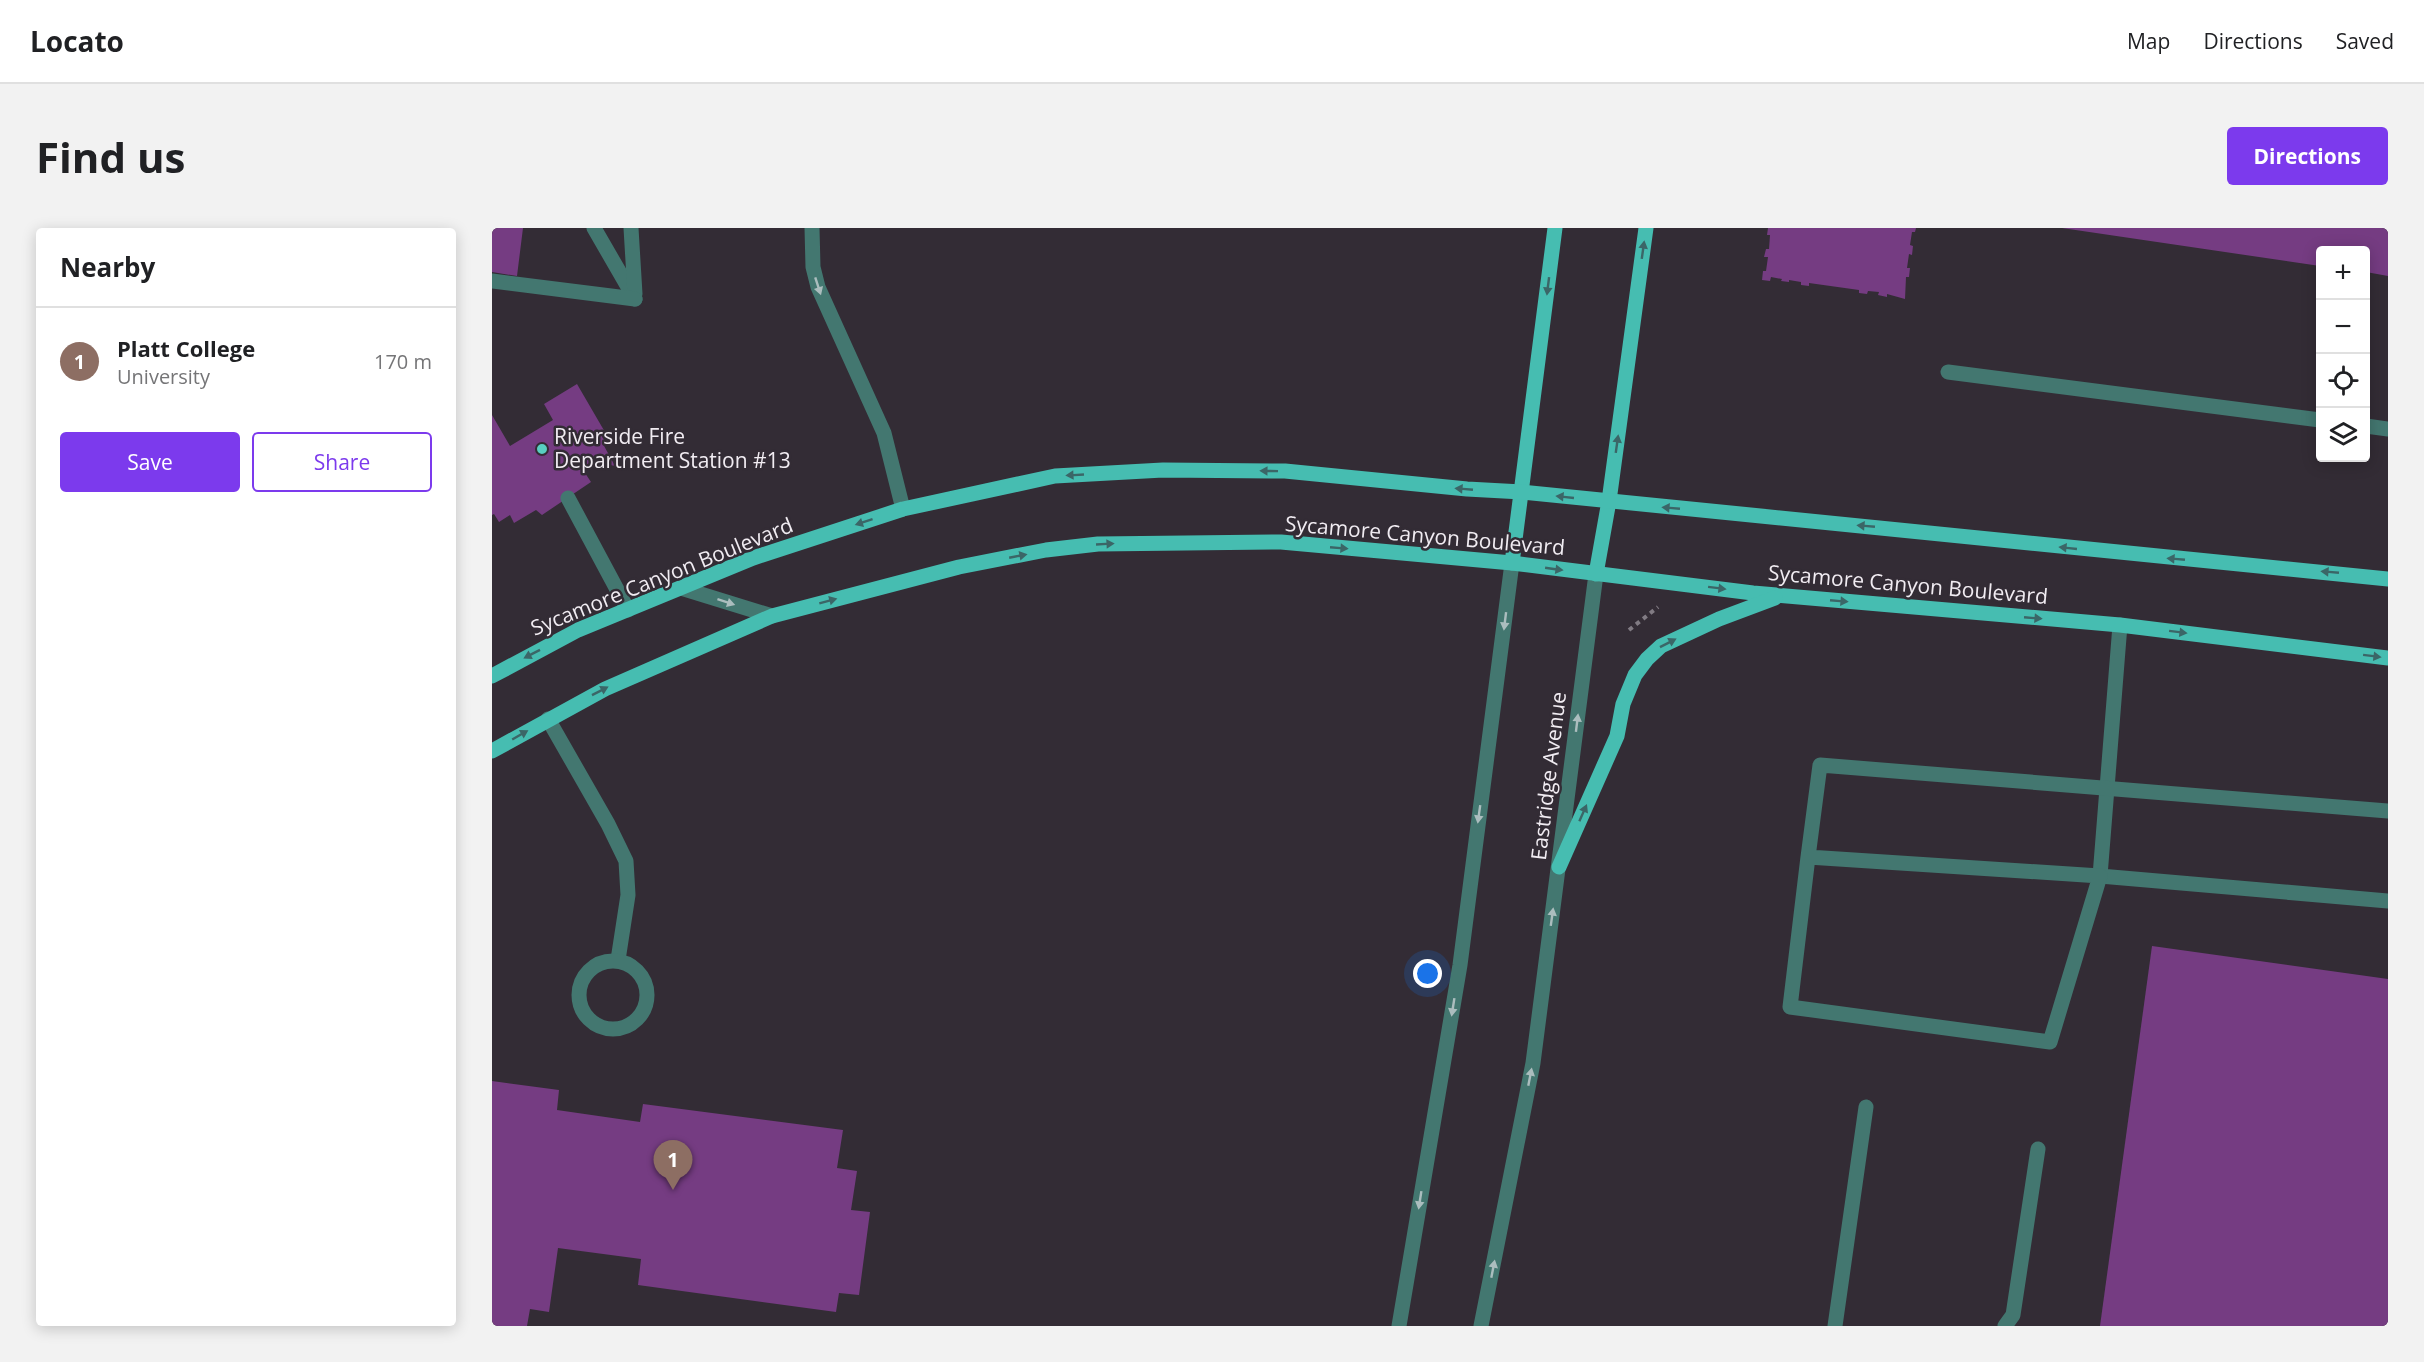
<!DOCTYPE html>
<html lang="en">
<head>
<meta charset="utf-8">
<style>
	body { margin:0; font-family:"Open Sans",sans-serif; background:#f2f2f2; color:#202124 }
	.controls { position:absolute; right:18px; top:18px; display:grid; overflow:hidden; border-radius:6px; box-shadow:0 3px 15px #0003 }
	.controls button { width:54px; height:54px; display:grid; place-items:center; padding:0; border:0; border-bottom:2px solid #e0e0e0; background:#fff; color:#202124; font:30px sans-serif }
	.you { position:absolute; left:936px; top:746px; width:21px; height:21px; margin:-15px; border:4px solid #fff; border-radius:50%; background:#1a73e8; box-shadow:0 0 0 9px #1a73e833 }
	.badge { display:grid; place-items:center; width:39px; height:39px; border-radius:50%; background:#7c3aed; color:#fff; font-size:20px; font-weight:700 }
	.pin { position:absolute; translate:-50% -50px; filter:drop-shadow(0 2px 3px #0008) }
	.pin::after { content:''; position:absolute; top:32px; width:21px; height:18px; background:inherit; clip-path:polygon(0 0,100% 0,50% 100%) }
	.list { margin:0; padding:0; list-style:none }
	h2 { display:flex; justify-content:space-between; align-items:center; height:78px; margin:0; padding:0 24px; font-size:26px }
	h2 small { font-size:20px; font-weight:400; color:#757577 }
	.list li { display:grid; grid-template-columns:39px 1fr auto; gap:18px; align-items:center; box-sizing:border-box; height:108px; padding:0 24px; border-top:2px solid #e0e0e0 }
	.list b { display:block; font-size:22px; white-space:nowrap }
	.list p { margin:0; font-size:20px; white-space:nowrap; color:#757577 }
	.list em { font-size:20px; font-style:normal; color:#757577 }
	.actions { display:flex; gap:12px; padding:18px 24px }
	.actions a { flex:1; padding:14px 0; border:2px solid #7c3aed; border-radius:6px; text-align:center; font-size:21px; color:#7c3aed }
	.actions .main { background:#7c3aed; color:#fff }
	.icon { flex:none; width:33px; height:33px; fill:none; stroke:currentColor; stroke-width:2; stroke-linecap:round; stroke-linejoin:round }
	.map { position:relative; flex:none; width:1896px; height:1098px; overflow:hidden; border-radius:6px }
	header { display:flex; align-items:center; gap:36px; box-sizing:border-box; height:84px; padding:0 30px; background:#fff; border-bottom:2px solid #e0e0e0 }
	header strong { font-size:28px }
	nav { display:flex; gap:33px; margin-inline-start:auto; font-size:21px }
	.intro { display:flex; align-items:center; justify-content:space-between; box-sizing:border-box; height:144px; padding:0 36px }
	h1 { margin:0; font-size:42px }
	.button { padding:15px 27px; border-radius:6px; background:#7c3aed; color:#fff; font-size:21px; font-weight:700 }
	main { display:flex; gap:36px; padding:0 36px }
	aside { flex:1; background:#fff; border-radius:6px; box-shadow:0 3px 15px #0003 }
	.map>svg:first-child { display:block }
</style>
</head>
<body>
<header>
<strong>Locato</strong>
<nav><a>Map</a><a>Directions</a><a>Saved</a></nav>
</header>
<div class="intro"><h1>Find us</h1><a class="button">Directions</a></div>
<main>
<aside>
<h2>Nearby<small></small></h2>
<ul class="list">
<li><span class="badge" style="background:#8d6e63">1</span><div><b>Platt College</b><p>University</p></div><em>170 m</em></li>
</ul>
<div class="actions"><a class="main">Save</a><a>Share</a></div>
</aside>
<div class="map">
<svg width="1896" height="1098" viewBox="0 0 1896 1098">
	<rect width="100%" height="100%" fill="#332c35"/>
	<g fill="#753c82">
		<path d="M0 0H31L25 48 0 44Z"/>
		<path d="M1276 0H1424L1423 4H1420L1418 17 1421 18 1420 27 1417 26 1415 40H1418L1417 49H1414L1413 71 1395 66V69L1386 67 1387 64 1376 63 1375 66 1367 65V62L1317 55V58L1309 57V54L1297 52V54L1289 53 1290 51 1279 49 1278 53 1270 52 1271 43H1274L1276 29H1272L1274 21H1277L1278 7H1275Z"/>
		<path d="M1570 0H1896V48L1874 44V22H1828V38Z"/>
		<path d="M85 156 117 211 111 216 123 238 103 234 91 242 99 254 50 287 44 282 22 295 18 287 7 294 2 286 0 287V187L18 218 61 192 52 176Z"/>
		<path d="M1660 718 1896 751V1098H1608Z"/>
		<path d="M0 853 67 862 65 882 148 894 151 876 351 902 345 940 365 943 359 982 378 984 367 1067 347 1065 344 1084 146 1057 149 1031 66 1020 57 1084 38 1081 35 1098H0Z"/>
	</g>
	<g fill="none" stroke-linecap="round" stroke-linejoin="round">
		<path stroke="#817b83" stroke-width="4" stroke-dasharray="4.5 4.5" stroke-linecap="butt" d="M1137 402 1166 379"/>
		<g stroke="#437770" stroke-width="15">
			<path d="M102 0 143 71"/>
			<path d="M139 0 143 66"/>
			<path d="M320 0 321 39 326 59 392 205 411 281"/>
			<path d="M0 53 143 71"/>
			<path d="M1456 144 1828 192"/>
			<path d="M1874 198 1896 201"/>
			<path d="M76 270 136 382"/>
			<path d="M189 360 280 388"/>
			<path d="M1628 397 1608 648 1896 673"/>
			<path d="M56 491 116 596 134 633 136 667 126 732"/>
			<path d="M1316 629 1298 779 1558 814 1608 648 1316 629 1328 537 1896 583"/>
			<circle cx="121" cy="767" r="34"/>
			<path d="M907 1098 968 737 1020 335"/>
			<path d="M989 1098 1041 835 1104 346"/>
			<path d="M1343 1098 1374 879"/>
			<path d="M1513 1098 1521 1087 1546 921"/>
		</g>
		<g stroke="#46bdb1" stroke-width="15">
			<path d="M1020 335 1063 0"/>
			<path d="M1104 346 1117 273 1154 0"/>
			<path d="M0 448 86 402 261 330 411 281 563 248 671 242 793 243 975 261 1030 264 1896 351"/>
			<path d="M0 523 113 461 280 388 467 339 554 322 606 316 789 314 1020 335 1261 365 1628 397 1896 430"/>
			<path d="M1067 639 1125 508 1131 476 1143 447 1155 431 1169 418 1227 391 1283 370"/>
		</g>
	</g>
	<defs><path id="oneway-solid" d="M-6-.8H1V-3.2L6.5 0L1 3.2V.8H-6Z" transform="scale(1.5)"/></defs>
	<g fill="#3b6667">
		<use href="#oneway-solid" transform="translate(1151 22) rotate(-82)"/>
		<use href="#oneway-solid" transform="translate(1056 58) rotate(97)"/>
		<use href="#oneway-solid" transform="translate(1125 216) rotate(-82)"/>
		<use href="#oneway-solid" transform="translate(777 243) rotate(-179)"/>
		<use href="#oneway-solid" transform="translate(583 247) rotate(177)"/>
		<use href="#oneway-solid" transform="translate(972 261) rotate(-175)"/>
		<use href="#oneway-solid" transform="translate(1073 269) rotate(-174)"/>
		<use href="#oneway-solid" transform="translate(1179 280) rotate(-175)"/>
		<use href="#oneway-solid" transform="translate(372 294) rotate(162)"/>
		<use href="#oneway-solid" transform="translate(1374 298) rotate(-175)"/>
		<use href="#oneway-solid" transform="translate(613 316) rotate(-3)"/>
		<use href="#oneway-solid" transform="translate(847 320) rotate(5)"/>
		<use href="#oneway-solid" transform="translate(1576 320) rotate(-174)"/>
		<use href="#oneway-solid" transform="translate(526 328) rotate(-11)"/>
		<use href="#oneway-solid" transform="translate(1684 331) rotate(-175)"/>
		<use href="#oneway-solid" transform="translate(1062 341) rotate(8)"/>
		<use href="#oneway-solid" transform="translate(1838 344) rotate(-175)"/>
		<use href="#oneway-solid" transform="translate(1225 360) rotate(7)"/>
		<use href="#oneway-solid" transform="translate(336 373) rotate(-15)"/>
		<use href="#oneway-solid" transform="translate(1347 373) rotate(5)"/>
		<use href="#oneway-solid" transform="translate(1541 390) rotate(5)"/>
		<use href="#oneway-solid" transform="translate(1686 404) rotate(7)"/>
		<use href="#oneway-solid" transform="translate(1176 415) rotate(-27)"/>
		<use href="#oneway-solid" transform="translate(40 426) rotate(153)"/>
		<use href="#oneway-solid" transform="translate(1880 428) rotate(7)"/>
		<use href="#oneway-solid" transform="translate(108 463) rotate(-27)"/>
		<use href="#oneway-solid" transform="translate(28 507) rotate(-30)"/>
		<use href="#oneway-solid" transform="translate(1091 585) rotate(-66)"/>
	</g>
	<g fill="#abbdbe">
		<use href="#oneway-solid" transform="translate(326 58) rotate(72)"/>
		<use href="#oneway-solid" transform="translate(234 374) rotate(18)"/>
		<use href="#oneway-solid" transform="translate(1013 393) rotate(97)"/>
		<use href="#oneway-solid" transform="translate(1085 495) rotate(-83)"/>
		<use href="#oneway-solid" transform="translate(987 586) rotate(98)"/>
		<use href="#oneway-solid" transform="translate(1060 689) rotate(-82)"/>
		<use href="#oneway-solid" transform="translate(961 779) rotate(99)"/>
		<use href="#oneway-solid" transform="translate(1038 849) rotate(-79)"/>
		<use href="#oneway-solid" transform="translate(928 972) rotate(99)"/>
		<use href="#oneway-solid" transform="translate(1001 1041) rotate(-79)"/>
	</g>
	<circle fill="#58cec1" stroke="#332c35" stroke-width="2" cx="50" cy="221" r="6"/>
	<g text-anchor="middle" stroke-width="5" stroke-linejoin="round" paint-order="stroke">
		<g font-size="21" fill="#f1ecf2" stroke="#332c35" text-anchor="start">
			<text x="62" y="216">Riverside Fire<tspan x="62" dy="24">Department Station #13</tspan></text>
		</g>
		<g font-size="21" fill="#f1ecf2" stroke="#332c35">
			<text transform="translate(933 308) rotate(5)" y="7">Sycamore Canyon Boulevard</text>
			<text transform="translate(170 349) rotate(-22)" y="7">Sycamore Canyon Boulevard</text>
			<text transform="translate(1416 357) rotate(5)" y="7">Sycamore Canyon Boulevard</text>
			<text transform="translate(1057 548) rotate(-83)" y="7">Eastridge Avenue</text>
		</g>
	</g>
</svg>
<div class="controls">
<button>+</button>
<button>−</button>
<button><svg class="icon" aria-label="locate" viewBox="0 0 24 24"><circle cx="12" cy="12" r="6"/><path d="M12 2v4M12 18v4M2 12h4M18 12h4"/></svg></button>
<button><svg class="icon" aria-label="layers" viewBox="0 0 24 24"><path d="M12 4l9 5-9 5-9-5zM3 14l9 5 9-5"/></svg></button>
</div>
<div class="you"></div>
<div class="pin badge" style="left:181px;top:962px;background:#8d6e63">1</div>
</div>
</main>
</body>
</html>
